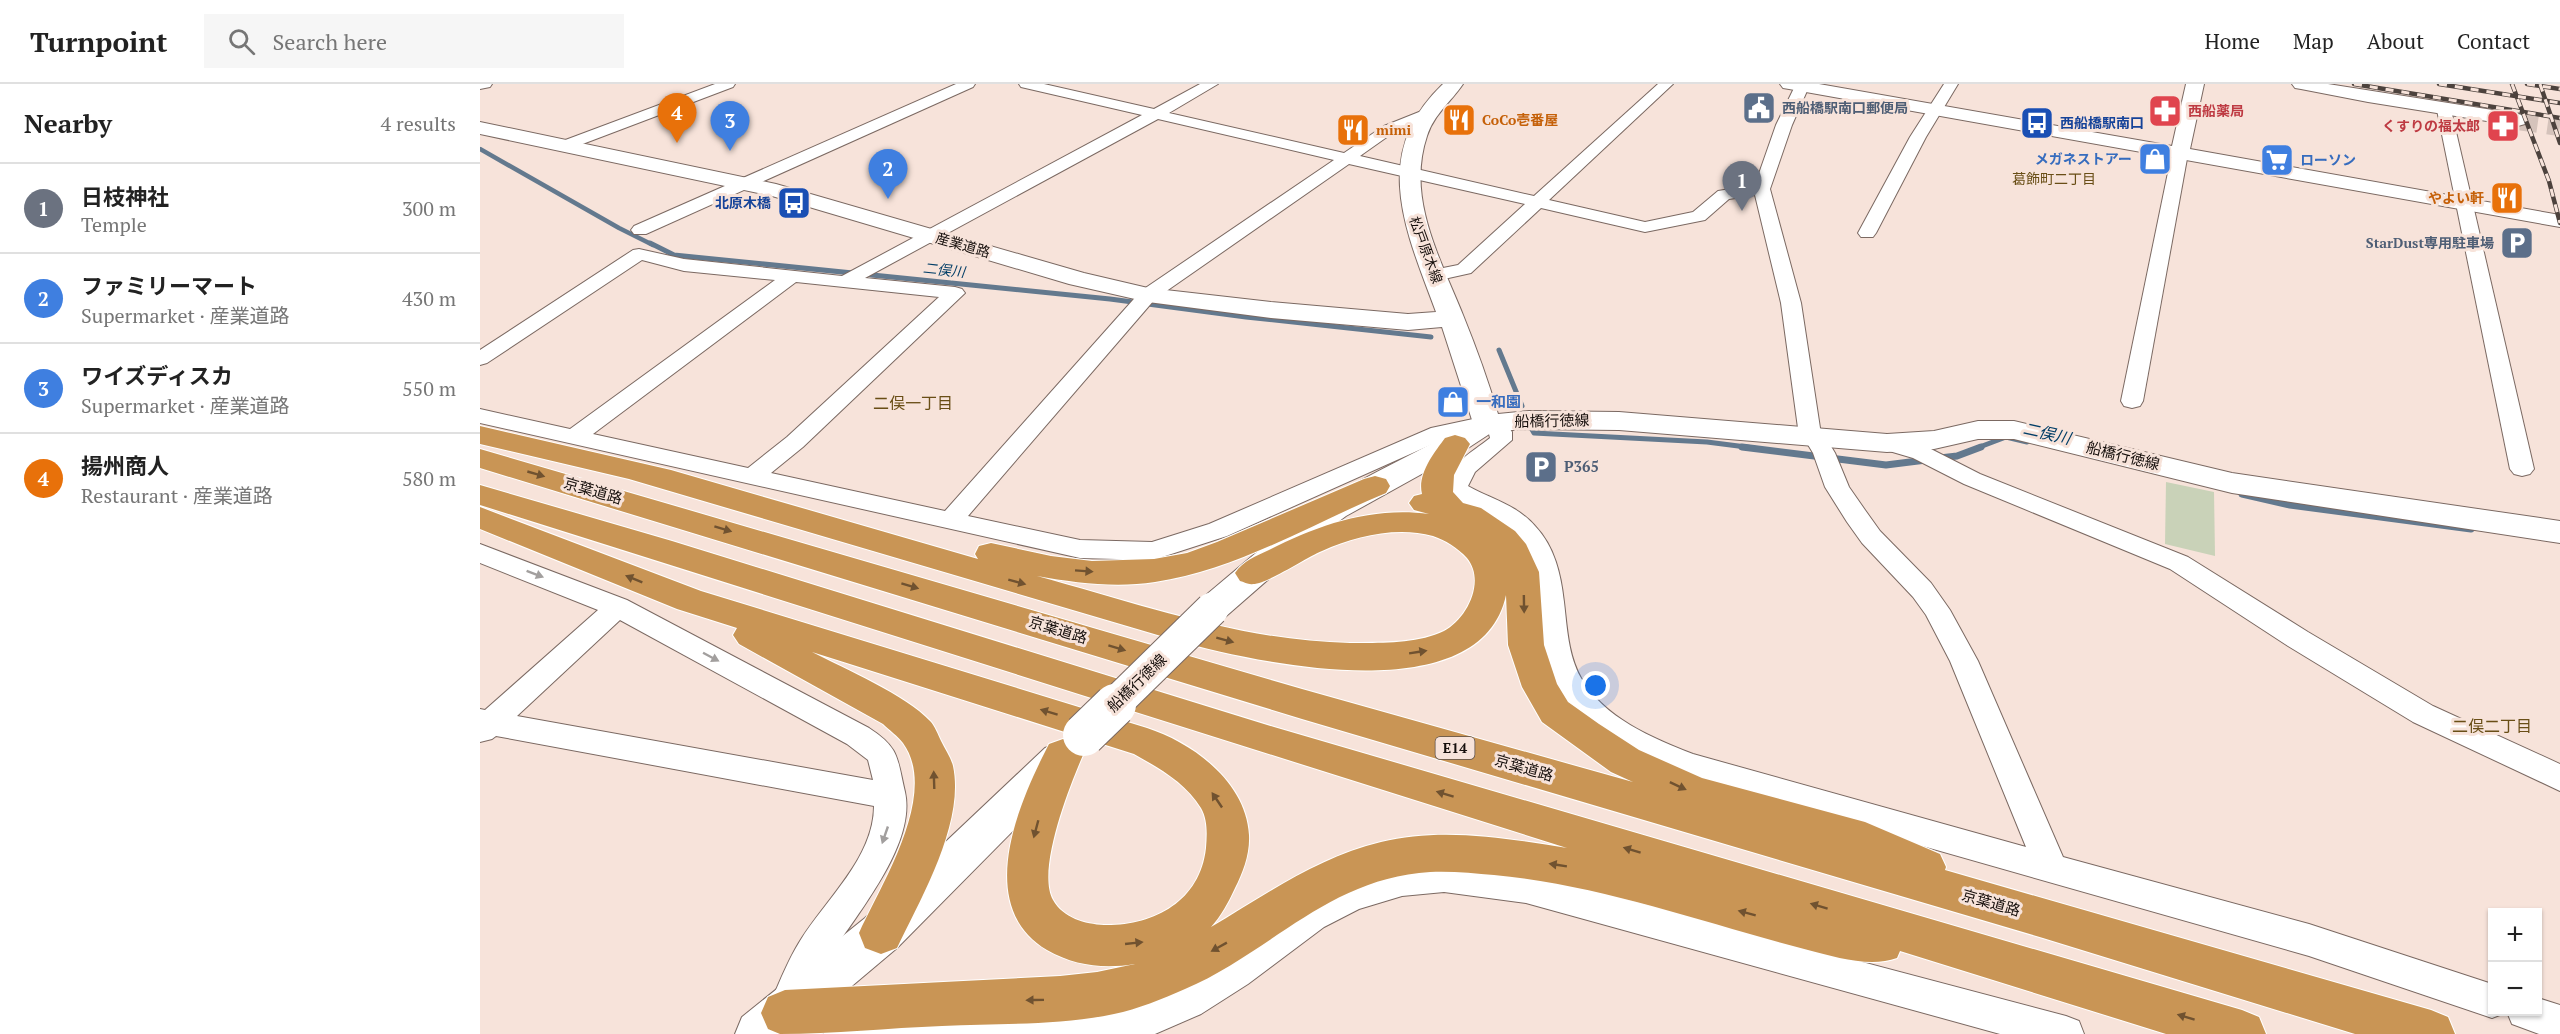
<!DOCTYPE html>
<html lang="en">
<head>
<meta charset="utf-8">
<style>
	body { margin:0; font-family:"PT Serif","Noto Sans JP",serif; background:#f6f6f6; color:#222 }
	.controls { position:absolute; right:18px; bottom:18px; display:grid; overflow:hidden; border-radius:0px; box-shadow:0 2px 4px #0004 }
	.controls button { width:54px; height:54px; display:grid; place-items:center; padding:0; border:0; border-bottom:2px solid #e0e0e0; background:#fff; color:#222; font:30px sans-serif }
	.you { position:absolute; left:1116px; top:602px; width:21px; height:21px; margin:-15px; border:4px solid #fff; border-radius:50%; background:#1a73e8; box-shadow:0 0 0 9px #1a73e833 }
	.badge { display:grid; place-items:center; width:39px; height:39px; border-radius:50%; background:#73592b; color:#fff; font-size:20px; font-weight:700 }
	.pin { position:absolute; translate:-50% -50px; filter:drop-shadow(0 2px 3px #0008) }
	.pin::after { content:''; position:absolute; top:32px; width:21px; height:18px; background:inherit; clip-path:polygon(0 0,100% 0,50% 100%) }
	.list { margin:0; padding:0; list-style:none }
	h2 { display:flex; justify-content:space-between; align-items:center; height:78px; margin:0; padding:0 24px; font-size:26px }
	h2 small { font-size:20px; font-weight:400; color:#767676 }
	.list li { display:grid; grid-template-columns:39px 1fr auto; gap:18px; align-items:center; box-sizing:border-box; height:90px; padding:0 24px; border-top:2px solid #e0e0e0 }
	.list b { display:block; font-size:22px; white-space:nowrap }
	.list p { margin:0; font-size:20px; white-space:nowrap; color:#767676 }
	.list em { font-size:20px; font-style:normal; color:#767676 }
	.icon { flex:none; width:33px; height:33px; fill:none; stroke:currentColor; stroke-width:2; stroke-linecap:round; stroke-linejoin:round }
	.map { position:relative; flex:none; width:2080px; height:950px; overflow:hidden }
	header { display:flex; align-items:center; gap:36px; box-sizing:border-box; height:84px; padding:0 30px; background:#fff; border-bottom:2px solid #e0e0e0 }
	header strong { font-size:28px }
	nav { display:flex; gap:33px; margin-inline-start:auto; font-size:21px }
	.search { width:420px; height:54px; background:#f6f6f6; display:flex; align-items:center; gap:15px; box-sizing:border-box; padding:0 21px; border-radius:0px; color:#767676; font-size:22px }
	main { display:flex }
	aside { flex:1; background:#fff }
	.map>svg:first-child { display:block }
</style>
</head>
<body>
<header>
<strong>Turnpoint</strong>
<div class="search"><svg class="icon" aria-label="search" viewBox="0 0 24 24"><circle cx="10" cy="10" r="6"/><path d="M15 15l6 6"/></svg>Search here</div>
<nav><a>Home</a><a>Map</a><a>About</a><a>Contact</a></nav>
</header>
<main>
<aside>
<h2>Nearby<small>4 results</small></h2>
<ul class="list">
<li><span class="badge" style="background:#6b7280">1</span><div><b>日枝神社</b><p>Temple</p></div><em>300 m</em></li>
<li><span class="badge" style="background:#3f7fe0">2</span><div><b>ファミリーマート</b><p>Supermarket · 産業道路</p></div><em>430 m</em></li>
<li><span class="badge" style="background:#3f7fe0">3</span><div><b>ワイズディスカ</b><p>Supermarket · 産業道路</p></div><em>550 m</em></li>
<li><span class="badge" style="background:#e8710a">4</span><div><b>揚州商人</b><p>Restaurant · 産業道路</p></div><em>580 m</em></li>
</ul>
</aside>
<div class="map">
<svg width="2080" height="950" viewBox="0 0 2080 950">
	<rect width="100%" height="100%" fill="#f7e3da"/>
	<path fill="#c9d2b8" d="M1686 398 1734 408 1735 472 1685 460Z"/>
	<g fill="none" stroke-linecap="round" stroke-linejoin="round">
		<path stroke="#63798e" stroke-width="4.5" d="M0 65 139 144 173 161"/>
		<g stroke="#63798e" stroke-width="5">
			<path d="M170 159 194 171 630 215 766 233 951 253"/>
			<path d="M1019 266 1042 322"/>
			<path d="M1050 342 1054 349 1227 358 1274 364"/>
			<path d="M1497 364 1526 353 1547 358"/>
		</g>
		<g stroke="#63798e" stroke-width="7">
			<path d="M1262 363 1406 381 1446 376"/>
			<path d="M1460 374 1477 372 1501 363"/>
			<path d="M1762 410 1810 421 1991 445"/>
		</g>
		<path stroke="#d5c3bb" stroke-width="20" stroke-dasharray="20 10" stroke-linecap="butt" d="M2038 36 2080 42"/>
		<defs>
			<g id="minor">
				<path d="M0 0H12L10 3 0 5Z"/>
				<path d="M235 0H255L253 3 92 64 86 66 78 61 80 58Z"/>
				<path d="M476 0H495L493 3 166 150H154L151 146 154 142Z"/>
				<path d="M539 0H564L674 25 720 0H738L689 29 864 69 904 42 949 24 954 25 956 28 954 31 914 48 880 72 1054 112 1178 0H1193L1069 116 1165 138 1213 128 1238 107 1275 101 1296 41 1316 0H1330L1312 41 1290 105 1321 219 1340 344 1355 369 1369 403 1385 426 1400 447 1451 499 1470 526 1498 577 1583 773 1829 840 2012 900V928H2026L2025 929 2012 934 1829 872 1239 704C1161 678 1071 647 1060 551 1057 521 1060 485 1042 458 1022 429 977 425 964 405 970 379 991 369 1010 354L1008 346 966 354 747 452 682 473 673 476 600 474 0 339V325L90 345 295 196 204 187 162 176 7 279 0 281V266L153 166 159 165 204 175 362 192 662 31 541 3ZM678 35 854 76 661 207 465 427 291 389 323 363 485 209 482 205 475 203 385 194ZM869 80 1045 120 978 181 948 187 946 191 948 195 955 197 991 189 1061 124 1165 148 1225 136 1249 115 1275 111 1301 219 1318 344 1333 369 1345 403 1367 438 1382 459 1433 513 1446 531 1470 577 1546 763 1213 670C1172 654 1124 634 1101 594 1088 571 1087 543 1084 518 1081 491 1075 463 1055 442 1037 421 1011 415 988 402L995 388 1032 356V348L1024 336 1007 332 951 344 729 440 672 458 600 456 488 432 675 215ZM316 198 459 213 307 353 268 384 113 350Z"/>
				<path d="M1464 0H1478L1446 53 1396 149 1393 153H1381L1378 149 1430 53Z"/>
				<path d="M1964 22 1971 26 2054 385 2050 390 2042 392 2034 390 2030 385 1957 26Z"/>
				<path d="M1700 64 1708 69 1663 317 1660 322 1652 324 1644 322 1641 317 1692 69Z"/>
				<path d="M1407 352 1449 364 1500 390 1708 473 1828 548 1953 622 2080 680V707L1933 638 1808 562 1690 485 1484 400 1433 374 1399 364 1396 359 1399 354Z"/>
				<path d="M0 460 147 516 389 644C420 664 417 674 425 708 437 762 373 834 346 878 336 893 330 910 323 927L310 932 297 927 292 915C301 895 308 876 320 857 345 816 394 774 394 722L16 652 12 655 0 658V625L5 626 118 526 0 479ZM140 536 367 660 388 676 393 696 37 632Z"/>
				<path d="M964 778 1046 789 1586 932 1599 937 1604 950H1520L1046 819 964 808 922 812 879 825 844 843 768 900 721 930 675 950H344L340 940 345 927 358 922 409 932 583 930 632 924 672 915 695 906 742 876 820 821 859 802 922 782Z"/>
				<path d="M2058 914 2080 921V950H2059L2032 940 2027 928H2058Z"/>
			</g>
			<g id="tertiary">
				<path d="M1300 0H1339L1692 62 1706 0H1724L1710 65 2080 131V143L1309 5 1303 4Z"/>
				<path d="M1812 0H1848L2038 30 2045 32 2047 36 2045 40 2038 42 1888 18 1821 5 1815 4Z"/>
			</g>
			<g id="secondary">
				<path d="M963 0H983C971 18 954 30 947 52 926 114 960 174 983 231 996 263 1008 296 1018 330L1049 327 1139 328 1407 350 1454 347 1498 337H1534L1752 389 2080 437V459L1752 409 1534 355H1498L1454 365 1407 368 1139 346 1049 345 1014 347 985 366 866 432 831 458 744 534 732 537 720 534 715 525 720 516C760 483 799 447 843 419 890 388 944 367 992 336L962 243 928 246 791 234 668 218 589 200 292 112 0 50V38L296 100 604 189 668 204 791 218 928 230 956 228C926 147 889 70 963 0Z"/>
				<path d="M579 659 593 664 599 675 593 686 417 864 315 950H255L262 933 385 834 565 664Z"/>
			</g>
			<g id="motorway">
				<path d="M0 342 191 386 498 475 495 470 499 462 511 459 571 472 612 477 674 475 707 469 737 458 884 395 895 392 906 395 910 402 906 409C831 440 757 486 675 498 636 504 596 499 557 492 660 520 762 557 870 559 900 559 937 560 964 547 987 535 1006 497 987 474 978 464 965 456 953 452 917 442 875 452 842 467 825 474 789 499 773 500 769 501 764 498 760 497L755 489C763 477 776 472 789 466 837 441 893 422 949 430L934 426 929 419 934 412 942 410C937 390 954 369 965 354L975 351 985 354 990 360 974 391 973 408 983 419 1001 424 1035 447 1046 460 1059 488 1064 561 1077 600 1088 618 1119 640 1159 666 1222 694 1385 738 1460 770 1466 783 1465 786 1951 926 1968 933 1975 950H1875L1563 854 822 635 0 384V365L822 605 1153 698 1131 688 1062 638 1042 603 1028 561 1026 511C1001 629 778 579 698 557L149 395 0 360Z"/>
				<path d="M0 401 192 457 794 643 1762 926 1779 933 1786 950H1686L1420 867 1417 874C1390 884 1356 873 1328 866 1224 839 1121 801 1014 791 990 789 963 786 939 789 845 799 787 870 705 905 682 915 658 925 634 930 578 942 519 939 462 942 408 944 354 950 300 950L288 945 281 929 288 913 305 906 580 892 617 888 655 880C624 885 595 882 567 866 493 822 539 718 569 660L583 655 597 660 603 671C590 701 556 786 573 816 583 834 605 840 624 841 673 842 720 818 726 764 727 751 728 736 721 724 706 699 679 684 654 670L332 568C365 585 426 611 450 637 455 642 458 651 461 657 465 665 471 674 473 682 485 739 441 814 417 864L401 870 385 864 379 849C400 802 460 710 423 659 418 652 409 646 403 640L259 560 253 551 257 544 197 525 0 445V423L221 507 667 644C713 659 766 698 769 751 770 770 763 788 755 804 748 819 741 832 731 843 785 811 838 773 901 758 961 743 1026 754 1087 764L0 421Z"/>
			</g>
		</defs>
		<use href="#minor" stroke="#7b6962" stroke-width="2"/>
		<use href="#tertiary" stroke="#7b6962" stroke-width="2"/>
		<use href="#secondary" stroke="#7b6962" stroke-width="2"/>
		<use href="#motorway" stroke="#fff" stroke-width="2"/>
		<use href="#minor" fill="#fff" fill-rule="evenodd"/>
		<use href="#tertiary" fill="#fff" fill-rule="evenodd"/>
		<use href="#secondary" fill="#fff" fill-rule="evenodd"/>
		<use href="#motorway" fill="#c99555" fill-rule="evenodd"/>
		<defs>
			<g id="rail">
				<path d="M1874 0 2080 34"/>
				<path d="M1959 0 2080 19"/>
				<path d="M2032 0 2069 97 2080 139"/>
				<path d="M2047 0 2080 5"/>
				<path d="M2060 0 2080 59"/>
			</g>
		</defs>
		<use href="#rail" stroke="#4c423d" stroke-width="4.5"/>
		<use href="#rail" stroke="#f7e3da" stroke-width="3" stroke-dasharray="8" stroke-linecap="butt"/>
		<defs>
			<path id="secondary-bridge-far1" d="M633 622 732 525"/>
			<path id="secondary-bridge" d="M604 651 635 621"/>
		</defs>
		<use href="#secondary-bridge-far1" stroke="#7b6962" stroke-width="35" stroke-linecap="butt"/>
		<use href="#secondary-bridge" stroke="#7b6962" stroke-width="44" stroke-linecap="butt"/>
		<use href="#secondary-bridge-far1" stroke="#fff" stroke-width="33"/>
		<use href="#secondary-bridge" stroke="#fff" stroke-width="42"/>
	</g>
	<defs><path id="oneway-solid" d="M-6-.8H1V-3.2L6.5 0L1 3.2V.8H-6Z" transform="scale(1.5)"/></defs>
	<g fill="#705230">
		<use href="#oneway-solid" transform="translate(56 390) rotate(16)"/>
		<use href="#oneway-solid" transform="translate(243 445) rotate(17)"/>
		<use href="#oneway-solid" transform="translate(604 487) rotate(4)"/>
		<use href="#oneway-solid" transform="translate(154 495) rotate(-158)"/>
		<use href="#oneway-solid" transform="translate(537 498) rotate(15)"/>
		<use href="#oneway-solid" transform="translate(430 502) rotate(17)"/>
		<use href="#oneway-solid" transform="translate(1044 520) rotate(89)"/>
		<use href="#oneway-solid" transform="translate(745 556) rotate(15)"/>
		<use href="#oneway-solid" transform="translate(637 564) rotate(17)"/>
		<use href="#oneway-solid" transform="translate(938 568) rotate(-9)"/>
		<use href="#oneway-solid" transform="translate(569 628) rotate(-163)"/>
		<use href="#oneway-solid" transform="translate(454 696) rotate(-92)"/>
		<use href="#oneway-solid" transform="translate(1198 702) rotate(25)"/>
		<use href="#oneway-solid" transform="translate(965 710) rotate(-163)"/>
		<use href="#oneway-solid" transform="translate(737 716) rotate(-124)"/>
		<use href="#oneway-solid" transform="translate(556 745) rotate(105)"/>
		<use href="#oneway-solid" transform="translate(1152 766) rotate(-163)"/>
		<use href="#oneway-solid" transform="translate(1078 781) rotate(-171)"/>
		<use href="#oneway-solid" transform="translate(1339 822) rotate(-163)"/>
		<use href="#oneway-solid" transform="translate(1267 829) rotate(-165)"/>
		<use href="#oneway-solid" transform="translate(654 859) rotate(-6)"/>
		<use href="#oneway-solid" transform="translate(739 863) rotate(151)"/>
		<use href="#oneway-solid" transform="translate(555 916) rotate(179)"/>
		<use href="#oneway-solid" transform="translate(1706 933) rotate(-163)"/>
	</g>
	<g fill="#a29f9e">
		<use href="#oneway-solid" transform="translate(55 490) rotate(21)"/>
		<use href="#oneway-solid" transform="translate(231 573) rotate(28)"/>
		<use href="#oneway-solid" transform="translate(405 751) rotate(109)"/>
	</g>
	<defs>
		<symbol id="civic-square" viewBox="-11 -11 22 22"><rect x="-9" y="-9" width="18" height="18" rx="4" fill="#5c6f8a" stroke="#f7e3da"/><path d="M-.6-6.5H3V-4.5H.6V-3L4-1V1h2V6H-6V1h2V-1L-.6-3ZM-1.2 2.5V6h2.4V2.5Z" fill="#fff"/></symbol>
		<symbol id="pharmacy-square" viewBox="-11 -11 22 22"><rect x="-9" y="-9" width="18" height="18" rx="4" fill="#e0444e" stroke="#f7e3da"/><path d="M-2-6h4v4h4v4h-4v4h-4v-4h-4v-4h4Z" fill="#fff"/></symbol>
		<symbol id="restaurant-square" viewBox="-11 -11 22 22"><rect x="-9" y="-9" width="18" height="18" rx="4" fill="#e8710a" stroke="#f7e3da"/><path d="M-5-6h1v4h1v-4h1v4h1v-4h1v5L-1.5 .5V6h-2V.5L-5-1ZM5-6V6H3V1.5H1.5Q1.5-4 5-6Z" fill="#fff"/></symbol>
		<symbol id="bus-square" viewBox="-11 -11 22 22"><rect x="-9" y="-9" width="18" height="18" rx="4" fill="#1a4fb4" stroke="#f7e3da"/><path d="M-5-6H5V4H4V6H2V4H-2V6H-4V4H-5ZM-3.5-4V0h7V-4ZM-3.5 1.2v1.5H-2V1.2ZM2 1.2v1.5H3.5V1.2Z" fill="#fff"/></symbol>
		<symbol id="shop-square" viewBox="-11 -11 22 22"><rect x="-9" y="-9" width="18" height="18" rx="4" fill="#3f7fe0" stroke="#f7e3da"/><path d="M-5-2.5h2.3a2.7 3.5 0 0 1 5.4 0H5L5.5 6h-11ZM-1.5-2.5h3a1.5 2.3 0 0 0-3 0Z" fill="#fff"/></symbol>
		<symbol id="supermarket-square" viewBox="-11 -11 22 22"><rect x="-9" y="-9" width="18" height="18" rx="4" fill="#3f7fe0" stroke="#f7e3da"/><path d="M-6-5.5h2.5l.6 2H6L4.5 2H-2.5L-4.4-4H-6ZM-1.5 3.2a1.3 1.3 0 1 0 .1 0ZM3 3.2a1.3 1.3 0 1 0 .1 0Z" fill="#fff"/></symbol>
		<symbol id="parking-square" viewBox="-11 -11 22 22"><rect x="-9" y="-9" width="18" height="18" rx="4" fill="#5c6f8a" stroke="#f7e3da"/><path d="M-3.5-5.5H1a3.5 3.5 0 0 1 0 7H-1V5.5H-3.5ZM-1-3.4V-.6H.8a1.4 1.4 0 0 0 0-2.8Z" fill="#fff"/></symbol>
	</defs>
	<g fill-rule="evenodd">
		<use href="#civic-square" x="1260" y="5" width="38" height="38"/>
		<use href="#pharmacy-square" x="1666" y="8" width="38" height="38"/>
		<use href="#restaurant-square" x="960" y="17" width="38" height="38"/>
		<use href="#bus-square" x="1538" y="20" width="38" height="38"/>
		<use href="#pharmacy-square" x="2004" y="23" width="38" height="38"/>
		<use href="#restaurant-square" x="854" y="27" width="38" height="38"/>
		<use href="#shop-square" x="1656" y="56" width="38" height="38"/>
		<use href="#supermarket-square" x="1778" y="57" width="38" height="38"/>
		<use href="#restaurant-square" x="2008" y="95" width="38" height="38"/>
		<use href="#bus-square" x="295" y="100" width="38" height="38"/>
		<use href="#parking-square" x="2018" y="140" width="38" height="38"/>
		<use href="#shop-square" x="954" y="299" width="38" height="38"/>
		<use href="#parking-square" x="1042" y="364" width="38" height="38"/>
	</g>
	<g text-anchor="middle" stroke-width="6" stroke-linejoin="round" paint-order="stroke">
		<g font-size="14" font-weight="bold" fill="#4e5e75" stroke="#f7e3da" text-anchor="start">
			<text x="1302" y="29">西船橋駅南口郵便局</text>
			<text x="2014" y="164" text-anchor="end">StarDust専用駐車場</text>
		</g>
		<g font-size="14" font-weight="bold" fill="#be3a42" stroke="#f7e3da" text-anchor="start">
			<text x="1708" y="32">西船薬局</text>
			<text x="2000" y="47" text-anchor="end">くすりの福太郎</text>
		</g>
		<g font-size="14" font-weight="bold" fill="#c56008" stroke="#f7e3da" text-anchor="start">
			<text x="1002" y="41">CoCo壱番屋</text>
			<text x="896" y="51">mimi</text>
			<text x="2004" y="119" text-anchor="end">やよい軒</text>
		</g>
		<g font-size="14" font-weight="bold" fill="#164399" stroke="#f7e3da" text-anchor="start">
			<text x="1580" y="44">西船橋駅南口</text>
			<text x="291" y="124" text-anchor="end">北原木橋</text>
		</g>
		<g font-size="14" font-weight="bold" fill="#366cbe" stroke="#f7e3da" text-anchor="end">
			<text x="1652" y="80">メガネストアー</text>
			<text x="1820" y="81" text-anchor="start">ローソン</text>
		</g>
		<g font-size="14" fill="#694e16" stroke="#f7e3da">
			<text x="1574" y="100">葛飾町二丁目</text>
		</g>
		<g font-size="14" fill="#160f0c" stroke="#f7e3da">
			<text transform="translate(483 161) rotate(16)" y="5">産業道路</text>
			<text transform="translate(946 166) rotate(70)" y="5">松戸原木線</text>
		</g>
		<g font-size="14" font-style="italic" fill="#023e67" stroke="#f7e3da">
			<text transform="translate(464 186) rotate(6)" y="5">二俣川</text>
		</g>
		<rect fill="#f7e3da" stroke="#5a4f4a" stroke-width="1.5" x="955.5" y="653" width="39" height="22" rx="4.5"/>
		<g font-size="14" font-weight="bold" fill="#160f0c">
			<text x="975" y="669">E14</text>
		</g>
		<g font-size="15" font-weight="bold" fill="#366cbe" stroke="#f7e3da" text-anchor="start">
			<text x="996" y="323">一和園</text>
		</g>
		<g font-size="15" fill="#160f0c" stroke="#f7e3da">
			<text transform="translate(1072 337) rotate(-1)" y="5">船橋行徳線</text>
			<text transform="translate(1643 372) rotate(14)" y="5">船橋行徳線</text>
			<text transform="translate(113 407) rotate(16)" y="5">京葉道路</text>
			<text transform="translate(578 546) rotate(17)" y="5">京葉道路</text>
			<text transform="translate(657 599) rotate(-44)" y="5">船橋行徳線</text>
			<text transform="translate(1044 684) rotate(16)" y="5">京葉道路</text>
			<text transform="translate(1511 819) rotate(16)" y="5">京葉道路</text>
		</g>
		<g font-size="15" font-weight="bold" fill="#4e5e75" stroke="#f7e3da" text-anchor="start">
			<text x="1084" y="388">P365</text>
		</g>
		<g font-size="16" fill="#694e16" stroke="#f7e3da">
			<text x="433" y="325">二俣一丁目</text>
			<text x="2012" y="648">二俣二丁目</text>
		</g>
		<g font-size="16" font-style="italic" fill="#023e67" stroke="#f7e3da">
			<text transform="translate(1567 349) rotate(13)" y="6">二俣川</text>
		</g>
	</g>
</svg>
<div class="controls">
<button>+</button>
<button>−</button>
</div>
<div class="you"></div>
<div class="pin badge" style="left:1262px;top:127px;background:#6b7280">1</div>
<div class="pin badge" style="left:408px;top:115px;background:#3f7fe0">2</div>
<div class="pin badge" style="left:250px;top:67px;background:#3f7fe0">3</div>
<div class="pin badge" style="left:197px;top:59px;background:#e8710a">4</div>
</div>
</main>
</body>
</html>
